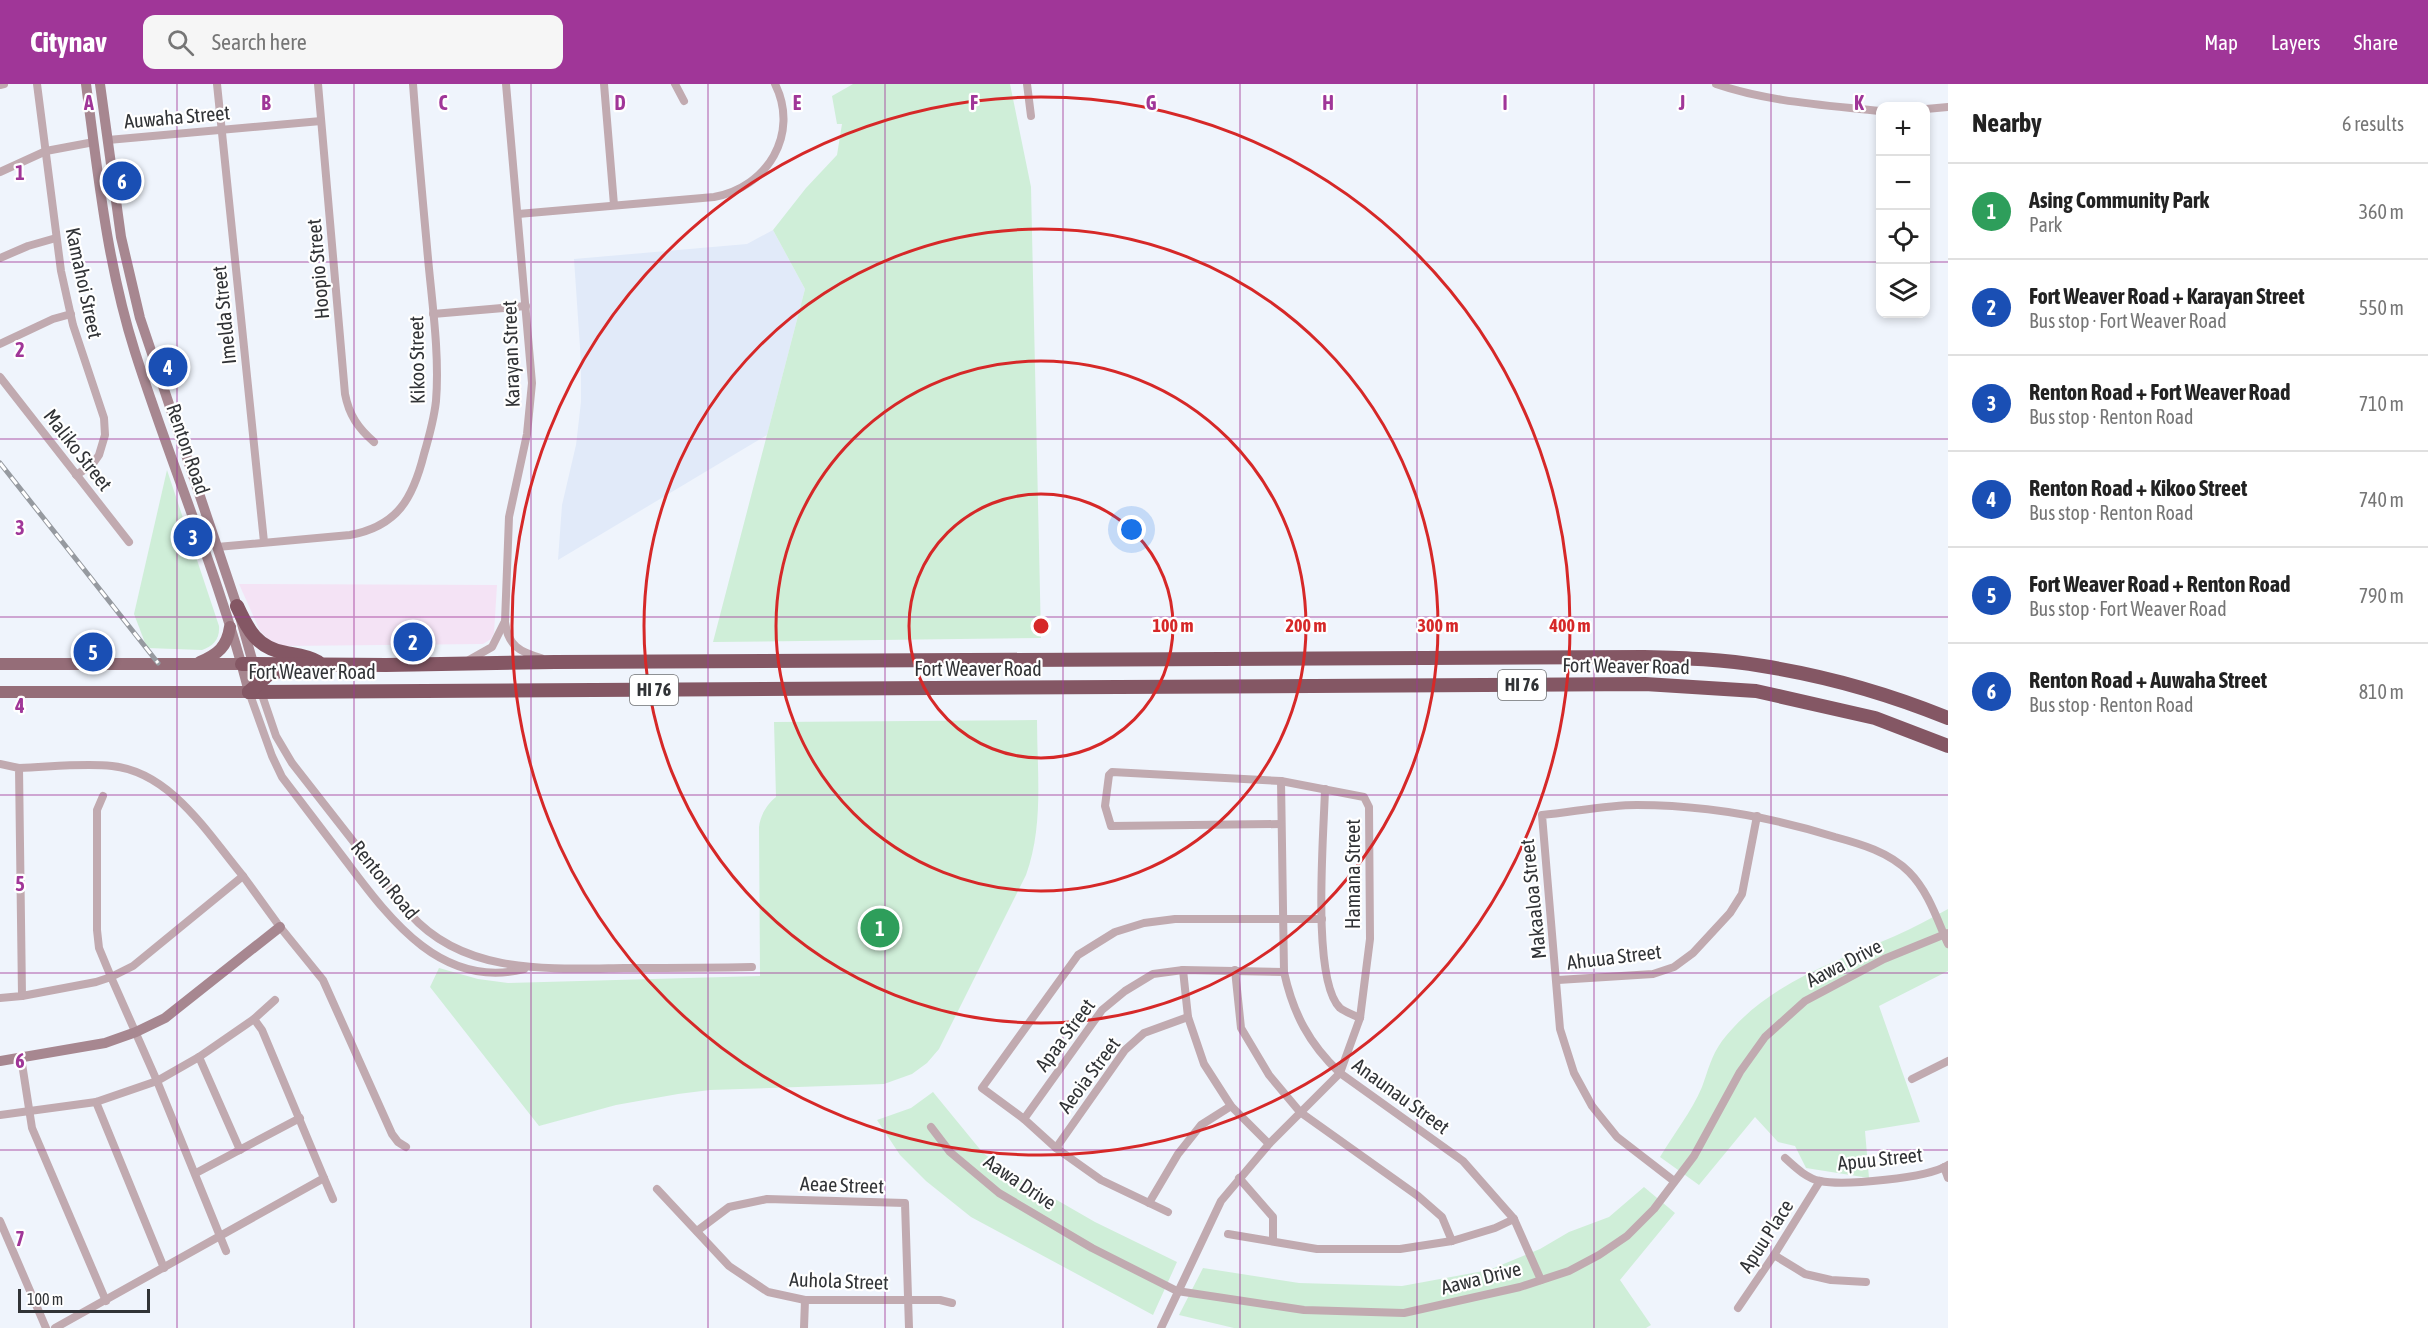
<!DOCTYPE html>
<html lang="en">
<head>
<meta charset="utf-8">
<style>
	body { margin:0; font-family:"Asap Condensed",sans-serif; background:#f6f6f6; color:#222 }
	.controls { position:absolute; right:18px; top:18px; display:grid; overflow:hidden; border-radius:12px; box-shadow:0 3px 9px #0003 }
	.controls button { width:54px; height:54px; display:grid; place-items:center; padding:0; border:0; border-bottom:2px solid #e0e0e0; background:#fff; color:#222; font:30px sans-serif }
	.scale { position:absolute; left:18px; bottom:15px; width:132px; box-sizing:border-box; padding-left:6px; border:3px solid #313336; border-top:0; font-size:16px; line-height:21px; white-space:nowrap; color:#313336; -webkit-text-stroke:4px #fff; paint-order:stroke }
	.you { position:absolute; left:1132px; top:446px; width:21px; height:21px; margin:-15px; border:4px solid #fff; border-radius:50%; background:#1a73e8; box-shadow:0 0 0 9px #1a73e833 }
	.badge { display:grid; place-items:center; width:39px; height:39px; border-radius:50%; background:#a03698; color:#fff; font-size:20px; font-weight:700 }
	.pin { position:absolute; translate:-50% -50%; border:3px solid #fff; box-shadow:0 2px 6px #0006 }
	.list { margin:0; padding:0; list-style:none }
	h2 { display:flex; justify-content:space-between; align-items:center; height:78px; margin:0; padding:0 24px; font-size:26px }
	h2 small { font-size:20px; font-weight:400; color:#767676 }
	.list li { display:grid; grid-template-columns:39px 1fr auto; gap:18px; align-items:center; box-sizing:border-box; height:96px; padding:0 24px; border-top:2px solid #e0e0e0 }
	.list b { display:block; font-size:22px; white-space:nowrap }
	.list p { margin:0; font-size:20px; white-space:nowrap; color:#767676 }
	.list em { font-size:20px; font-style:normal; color:#767676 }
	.icon { flex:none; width:33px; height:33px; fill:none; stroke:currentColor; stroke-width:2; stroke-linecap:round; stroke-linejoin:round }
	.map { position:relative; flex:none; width:1948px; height:1244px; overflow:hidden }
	header { display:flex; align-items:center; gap:36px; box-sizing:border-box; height:84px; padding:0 30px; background:#a03698; color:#fff }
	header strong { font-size:28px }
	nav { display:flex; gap:33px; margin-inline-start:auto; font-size:21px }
	.search { width:420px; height:54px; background:#f6f6f6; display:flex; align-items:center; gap:15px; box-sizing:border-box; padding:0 21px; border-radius:12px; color:#767676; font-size:22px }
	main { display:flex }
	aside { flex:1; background:#fff }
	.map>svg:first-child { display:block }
</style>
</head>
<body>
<header>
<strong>Citynav</strong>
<div class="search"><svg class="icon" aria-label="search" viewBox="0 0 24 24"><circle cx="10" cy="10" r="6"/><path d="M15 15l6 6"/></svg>Search here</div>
<nav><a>Map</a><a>Layers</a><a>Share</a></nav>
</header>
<main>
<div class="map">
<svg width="1948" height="1244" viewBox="0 0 1948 1244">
	<rect width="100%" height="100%" fill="#eff4fc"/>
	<path fill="#f4e3f5" d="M239 500 497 501 494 549 491 555 483 560 283 562 269 556 260 547Z"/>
	<path fill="#e1eaf9" d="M773 146 805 205 767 351 558 476 562 421 576 361 581 318V278L574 175 747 160Z"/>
	<g fill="#cfeed8">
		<path d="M853 0H1010L1031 103 1041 554 713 558 805 205 773 146 806 104 837 71 842 40H837L832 12Z"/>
		<path d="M167 386 219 542C220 555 213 562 202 566L147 564 134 530Z"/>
		<path d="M1037 636C1037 688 1044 741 1026 791L939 965 927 979 912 990 884 1000 710 1006 678 1010 616 1021 539 1042 430 903 439 884 478 895 508 899 760 892 759 743C760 732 767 720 776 713L774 638Z"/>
		<path d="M1948 825V887L1879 922 1920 1038 1865 1047 1869 1094 1806 1084 1795 1062 1778 1058 1755 1033 1699 1101 1660 1073C1673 1051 1692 1027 1702 1003 1708 987 1711 972 1722 957 1765 901 1833 878 1895 852 1913 844 1931 834 1948 825Z"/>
		<path d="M933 1008 983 1069 1015 1092 1095 1138 1177 1178 1153 1231 971 1133 926 1097 900 1071 877 1036 911 1024Z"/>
		<path d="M1644 1103 1675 1129 1620 1196 1651 1241 1646 1244H1234L1179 1231 1203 1184 1299 1199 1402 1202 1489 1186 1540 1165 1569 1148 1609 1133Z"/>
	</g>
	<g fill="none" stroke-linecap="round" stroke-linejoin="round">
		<g stroke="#c1aab0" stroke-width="8">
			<path d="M37 0 61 187 73 241 104 334 105 351 99 371 92 381 76 391"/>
			<path d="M217 0 264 458"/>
			<path d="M318 0 345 310C349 331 358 344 374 358"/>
			<path d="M506 0 532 299 527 350 509 433 505 538C508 562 520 568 541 574"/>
			<path d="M604 0 614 121"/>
			<path d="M675 0 684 17"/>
			<path d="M1027 0 1031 32"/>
			<path d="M1716 0C1768 18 1826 21 1880 27"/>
			<path d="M0 1 4 0"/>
			<path d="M1926 25 1948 23"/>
			<path d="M108 56 321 37"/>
			<path d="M0 88 46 67 94 58"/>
			<path d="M518 130 714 113C767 104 800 50 775 0"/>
			<path d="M0 174 28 162 56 154"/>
			<path d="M433 230 526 222"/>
			<path d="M0 260 53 235 71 230"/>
			<path d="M0 293 129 458"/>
			<path d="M217 463 350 451C398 442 413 414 424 370 429 353 434 335 436 317 440 268 431 212 427 163 422 109 417 54 413 0"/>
			<path d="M469 576 492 563 504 539"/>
			<path d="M249 608 272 672 282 693C303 721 325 749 346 777 389 834 441 906 524 885"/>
			<path d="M261 608 276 652 292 679 410 830C464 891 549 885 624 884 666 884 709 884 752 883"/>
			<path d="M0 680 19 684 22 912 0 914"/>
			<path d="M19 684C50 683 82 679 112 682 171 688 208 750 243 792"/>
			<path d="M1281 697 1284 888C1293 929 1309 960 1340 989L1463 1077 1514 1135 1541 1196"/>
			<path d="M1325 705C1324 748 1311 896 1340 924 1345 928 1354 931 1360 934"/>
			<path d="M103 712 97 726V846L99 864 111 893 133 882 243 792 280 843 323 896 392 1050 398 1058 406 1063"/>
			<path d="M1183 886 1188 933 1204 980 1231 1022 1269 1060"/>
			<path d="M1235 886 1241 944 1269 991 1300 1028 1418 1112 1442 1133 1452 1157"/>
			<path d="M1558 896 1653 890 1674 883 1693 869 1730 829 1742 810 1757 732"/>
			<path d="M22 912 96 898 111 893 157 997 199 973 254 935 262 946 324 1094 55 1244"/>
			<path d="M254 935 275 916"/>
			<path d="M21 973 32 1044 106 1217"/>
			<path d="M199 973 240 1066"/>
			<path d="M1912 995 1948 977"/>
			<path d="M96 1018 164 1184"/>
			<path d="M0 1031 96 1018 157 997 226 1167"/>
			<path d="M1024 1035 1102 926 1125 907 1153 890 1183 886 1284 888"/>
			<path d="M931 1043 950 1068 999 1109 1092 1164 1177 1207 1304 1226 1404 1229 1520 1203 1569 1187 1599 1171 1627 1152 1654 1125 1694 1072 1740 988 1765 953 1805 917 1884 875 1948 849"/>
			<path d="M1056 1064 1125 966 1144 949 1188 933"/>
			<path d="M1785 1074C1795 1083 1806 1094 1820 1097 1844 1102 1928 1094 1948 1081"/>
			<path d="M1944 1083 1948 1094"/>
			<path d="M196 1089 300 1034"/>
			<path d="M324 1094 333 1115"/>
			<path d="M1239 1094 1273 1133V1157"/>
			<path d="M1674 1097 1617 1053 1592 1022 1574 989 1560 945 1542 731C1573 728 1606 721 1637 721 1705 721 1771 733 1835 753 1861 760 1889 768 1909 788 1928 807 1937 835 1948 860"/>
			<path d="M657 1105 729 1182 768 1208 805 1216H940L952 1219"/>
			<path d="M1149 1119 1178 1070 1201 1041 1231 1022"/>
			<path d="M1168 1128 1101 1096 1056 1064 1024 1035 982 1004 1078 871 1115 848 1144 839 1175 835H1322"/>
			<path d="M0 1137 46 1244"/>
			<path d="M697 1147 729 1123 767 1115 905 1119 909 1244"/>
			<path d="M1228 1150 1317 1165H1400L1452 1157 1495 1144 1514 1135"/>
			<path d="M1774 1171 1805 1190 1831 1196 1866 1198"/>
			<path d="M1738 1224 1774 1171 1820 1097"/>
			<path d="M804 1244 805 1216"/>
			<path d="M1161 1244 1221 1117 1269 1060 1340 989 1360 934 1370 855 1369 723 1364 713 1281 697 1112 688 1109 691 1105 722 1111 742 1281 740"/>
		</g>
		<g stroke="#a78790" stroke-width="10">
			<path d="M86 0C98 90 107 180 135 268 171 381 219 492 249 608"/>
			<path d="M100 0 121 153 140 234 237 522 260 604"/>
			<path d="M0 977 105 959 136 948 165 934 280 843"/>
		</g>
		<g stroke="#956d78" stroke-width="12">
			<path d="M200 578C218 570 227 563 230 543"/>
			<path d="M0 580H242"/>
			<path d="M0 608H249"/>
		</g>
		<g stroke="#845764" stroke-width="14">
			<path d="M237 522C248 546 257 564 286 569 297 571 308 572 318 578"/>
			<path d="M242 580 386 581 555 578 1644 573C1684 574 1723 575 1763 582 1826 592 1889 610 1948 634"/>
			<path d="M249 608 1645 600 1756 607 1875 634 1948 662"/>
			<path d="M249 608 270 589 287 586"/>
		</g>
		<defs>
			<path id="rail" d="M0 379 158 579"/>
		</defs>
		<use href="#rail" stroke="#969aa0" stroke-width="5"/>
		<use href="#rail" stroke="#fff" stroke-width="3" stroke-dasharray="9" stroke-linecap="butt"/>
	</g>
	<path fill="none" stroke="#a03698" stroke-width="1.5" stroke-opacity="0.55" d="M177 0V1244M354 0V1244M531 0V1244M708 0V1244M885 0V1244M1063 0V1244M1240 0V1244M1417 0V1244M1594 0V1244M1771 0V1244M0 178H1880M1926 178H1948M0 355H1948M0 533H1948M0 711H1948M0 889H1948M0 1066H1948"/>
	<g fill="none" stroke="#d62828" stroke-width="3">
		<circle cx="1041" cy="542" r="132"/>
		<circle cx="1041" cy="542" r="265"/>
		<circle cx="1041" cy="542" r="397"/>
		<circle cx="1041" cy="542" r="529"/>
	</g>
	<g text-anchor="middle" stroke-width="4.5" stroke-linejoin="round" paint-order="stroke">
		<g fill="#fff" stroke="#6f7072" stroke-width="1.5">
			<rect x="1498" y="586" width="48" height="30" rx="4.5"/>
			<rect x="630" y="591" width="48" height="30" rx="4.5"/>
		</g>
		<g font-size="18" font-weight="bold" fill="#313336">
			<text x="1522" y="607">HI 76</text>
			<text x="654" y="612">HI 76</text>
		</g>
		<g font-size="20" fill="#313336" stroke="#fff">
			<text transform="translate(177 33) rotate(-5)" y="7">Auwaha Street</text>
			<text transform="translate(318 185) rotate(-95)" y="7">Hoopio Street</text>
			<text transform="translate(84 199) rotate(78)" y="7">Kamahoi Street</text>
			<text transform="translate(224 231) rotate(-96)" y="7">Imelda Street</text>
			<text transform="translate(511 270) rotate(-92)" y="7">Karayan Street</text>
			<text transform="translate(417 276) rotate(-91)" y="7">Kikoo Street</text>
			<text transform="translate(188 365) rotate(71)" y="7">Renton Road</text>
			<text transform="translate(78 366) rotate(52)" y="7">Maliko Street</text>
			<text transform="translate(1626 582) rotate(1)" y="7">Fort Weaver Road</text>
			<text x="978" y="592">Fort Weaver Road</text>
			<text x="312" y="595">Fort Weaver Road</text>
			<text transform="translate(1353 790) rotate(-90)" y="7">Hamana Street</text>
			<text transform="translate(385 796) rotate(51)" y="7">Renton Road</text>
			<text transform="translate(1533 815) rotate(-96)" y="7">Makaaloa Street</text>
			<text transform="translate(1614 873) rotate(-7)" y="7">Ahuua Street</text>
			<text transform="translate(1844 879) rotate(-27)" y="7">Aawa Drive</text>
			<text transform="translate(1065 951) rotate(-53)" y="7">Apaa Street</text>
			<text transform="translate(1089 991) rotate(-53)" y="7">Aeoia Street</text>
			<text transform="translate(1401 1012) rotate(36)" y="7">Anaunau Street</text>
			<text transform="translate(1880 1075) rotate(-6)" y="7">Apuu Street</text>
			<text transform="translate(1020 1098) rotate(34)" y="7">Aawa Drive</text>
			<text transform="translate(842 1101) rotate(2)" y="7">Aeae Street</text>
			<text transform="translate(1766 1152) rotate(-57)" y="7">Apuu Place</text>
			<text transform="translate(1481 1194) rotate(-14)" y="7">Aawa Drive</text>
			<text transform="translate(839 1197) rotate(2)" y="7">Auhola Street</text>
		</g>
	</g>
	<g font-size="20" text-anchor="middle" font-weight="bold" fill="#a03698" stroke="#fff" stroke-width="4.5" stroke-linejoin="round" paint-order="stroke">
		<text x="89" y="26">A</text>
		<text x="266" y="26">B</text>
		<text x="443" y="26">C</text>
		<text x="620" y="26">D</text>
		<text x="797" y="26">E</text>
		<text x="974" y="26">F</text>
		<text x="1151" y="26">G</text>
		<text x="1328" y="26">H</text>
		<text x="1505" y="26">I</text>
		<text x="1682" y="26">J</text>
		<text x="1859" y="26">K</text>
		<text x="20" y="96">1</text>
		<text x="20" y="273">2</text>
		<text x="20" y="451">3</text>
		<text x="20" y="629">4</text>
		<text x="20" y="807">5</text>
		<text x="20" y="984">6</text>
		<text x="20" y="1162">7</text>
	</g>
	<circle cx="1041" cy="542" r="9" fill="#d62828" stroke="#fff" stroke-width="3"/>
	<g font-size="18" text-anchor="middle" font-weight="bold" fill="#d62828" stroke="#fff" stroke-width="4.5" stroke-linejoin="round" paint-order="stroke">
		<text x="1173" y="548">100 m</text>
		<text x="1306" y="548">200 m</text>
		<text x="1438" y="548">300 m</text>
		<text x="1570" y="548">400 m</text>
	</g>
</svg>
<div class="controls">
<button>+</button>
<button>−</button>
<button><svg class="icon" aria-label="locate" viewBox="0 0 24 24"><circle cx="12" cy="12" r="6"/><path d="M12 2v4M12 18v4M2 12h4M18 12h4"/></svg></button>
<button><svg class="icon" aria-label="layers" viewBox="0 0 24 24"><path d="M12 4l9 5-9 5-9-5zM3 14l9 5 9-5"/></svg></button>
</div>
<div class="scale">100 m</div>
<div class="you"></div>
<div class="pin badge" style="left:880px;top:844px;background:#2e9e5b">1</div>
<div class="pin badge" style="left:413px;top:558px;background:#1a4fb4">2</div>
<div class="pin badge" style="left:193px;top:453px;background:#1a4fb4">3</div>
<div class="pin badge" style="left:168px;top:283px;background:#1a4fb4">4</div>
<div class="pin badge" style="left:93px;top:568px;background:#1a4fb4">5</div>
<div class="pin badge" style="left:122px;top:97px;background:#1a4fb4">6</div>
</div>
<aside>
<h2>Nearby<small>6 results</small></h2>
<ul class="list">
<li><span class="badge" style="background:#2e9e5b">1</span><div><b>Asing Community Park</b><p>Park</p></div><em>360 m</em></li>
<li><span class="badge" style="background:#1a4fb4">2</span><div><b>Fort Weaver Road + Karayan Street</b><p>Bus stop · Fort Weaver Road</p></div><em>550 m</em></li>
<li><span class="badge" style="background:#1a4fb4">3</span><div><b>Renton Road + Fort Weaver Road</b><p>Bus stop · Renton Road</p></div><em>710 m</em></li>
<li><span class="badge" style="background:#1a4fb4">4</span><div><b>Renton Road + Kikoo Street</b><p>Bus stop · Renton Road</p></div><em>740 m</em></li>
<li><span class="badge" style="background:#1a4fb4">5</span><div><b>Fort Weaver Road + Renton Road</b><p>Bus stop · Fort Weaver Road</p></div><em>790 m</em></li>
<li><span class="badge" style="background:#1a4fb4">6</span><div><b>Renton Road + Auwaha Street</b><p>Bus stop · Renton Road</p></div><em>810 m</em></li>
</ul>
</aside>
</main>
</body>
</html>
